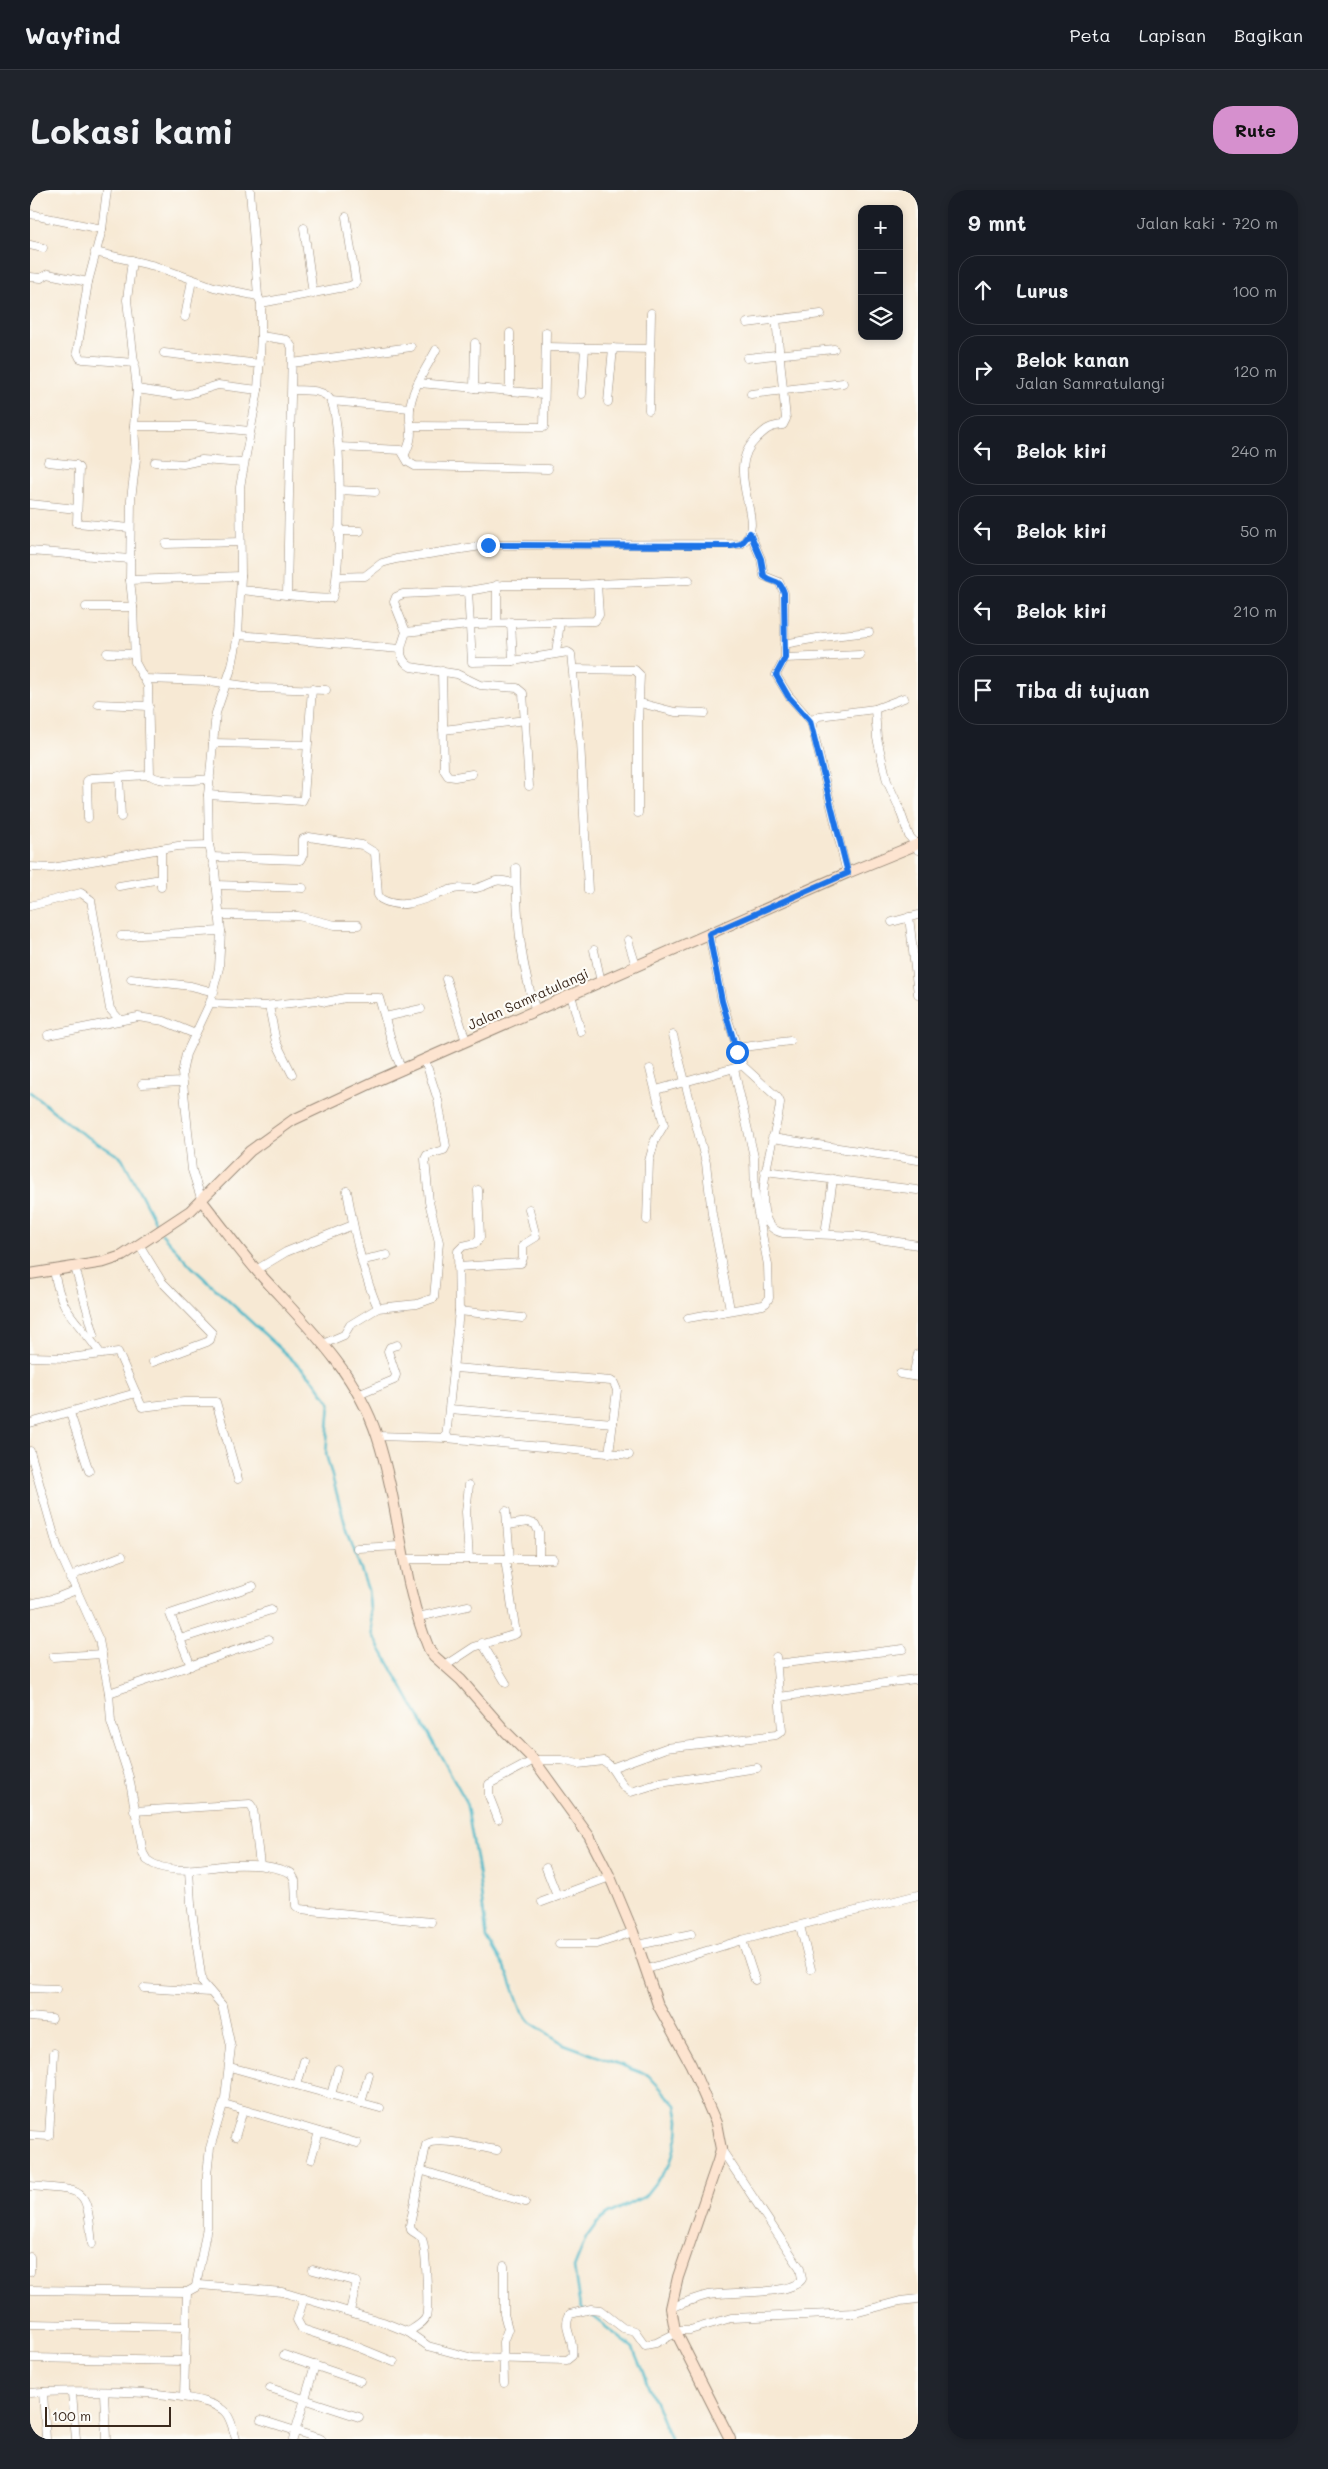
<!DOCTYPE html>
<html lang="id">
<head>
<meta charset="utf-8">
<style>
	body { margin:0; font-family:Mali,sans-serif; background:#20242c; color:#f1f3f6 }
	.controls { position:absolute; right:15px; top:15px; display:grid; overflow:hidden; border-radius:10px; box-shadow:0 2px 8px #0003 }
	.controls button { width:45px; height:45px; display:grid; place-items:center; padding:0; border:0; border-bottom:1px solid #363941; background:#171b24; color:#f1f3f6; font:25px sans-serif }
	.scale { position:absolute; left:15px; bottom:12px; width:126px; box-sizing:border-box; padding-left:5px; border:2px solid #3b2a1e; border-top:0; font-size:14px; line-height:18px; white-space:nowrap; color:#3b2a1e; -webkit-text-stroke:4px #fdfcf7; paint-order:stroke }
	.stop { position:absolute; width:15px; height:15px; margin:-11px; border:4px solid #1a73e8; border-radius:50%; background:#fff }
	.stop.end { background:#1a73e8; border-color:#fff; box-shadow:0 1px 5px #0008 }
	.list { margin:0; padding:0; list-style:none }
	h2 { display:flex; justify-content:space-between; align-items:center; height:65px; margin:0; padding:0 20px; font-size:21px }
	h2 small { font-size:16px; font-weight:400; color:#9ea1a6 }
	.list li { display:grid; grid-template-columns:32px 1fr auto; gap:15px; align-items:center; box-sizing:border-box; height:70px; margin:0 10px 10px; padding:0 10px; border:1px solid #363941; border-radius:20px }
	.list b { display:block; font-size:19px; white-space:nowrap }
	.list p { margin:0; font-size:16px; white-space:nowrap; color:#9ea1a6 }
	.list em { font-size:16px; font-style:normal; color:#9ea1a6 }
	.icon { flex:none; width:28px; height:28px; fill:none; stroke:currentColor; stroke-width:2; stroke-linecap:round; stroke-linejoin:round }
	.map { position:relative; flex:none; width:888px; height:2249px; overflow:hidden; border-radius:20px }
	header { display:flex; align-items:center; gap:30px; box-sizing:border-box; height:70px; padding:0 25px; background:#171b24; border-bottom:1px solid #363941 }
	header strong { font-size:24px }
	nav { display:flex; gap:28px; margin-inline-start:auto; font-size:18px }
	.intro { display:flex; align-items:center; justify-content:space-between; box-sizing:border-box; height:120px; padding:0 30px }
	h1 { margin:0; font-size:35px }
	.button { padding:12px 22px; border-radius:20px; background:#d690ce; color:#111; font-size:18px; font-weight:700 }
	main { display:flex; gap:30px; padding:0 30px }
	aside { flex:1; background:#171b24; border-radius:20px; box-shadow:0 2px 8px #0003 }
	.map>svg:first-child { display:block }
</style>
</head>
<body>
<header>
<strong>Wayfind</strong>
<nav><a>Peta</a><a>Lapisan</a><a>Bagikan</a></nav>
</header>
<div class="intro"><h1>Lokasi kami</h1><a class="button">Rute</a></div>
<main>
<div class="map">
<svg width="888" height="2249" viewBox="0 0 888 2249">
	<rect width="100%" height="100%" fill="#fdfcf7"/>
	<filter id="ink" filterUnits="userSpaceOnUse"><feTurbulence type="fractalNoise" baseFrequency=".02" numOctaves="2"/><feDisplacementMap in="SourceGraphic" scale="10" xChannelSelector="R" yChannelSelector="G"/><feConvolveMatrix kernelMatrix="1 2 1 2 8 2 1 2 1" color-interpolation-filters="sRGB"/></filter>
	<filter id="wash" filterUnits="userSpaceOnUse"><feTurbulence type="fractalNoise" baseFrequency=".0096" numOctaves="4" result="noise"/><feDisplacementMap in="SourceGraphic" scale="20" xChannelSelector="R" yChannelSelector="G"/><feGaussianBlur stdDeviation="1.12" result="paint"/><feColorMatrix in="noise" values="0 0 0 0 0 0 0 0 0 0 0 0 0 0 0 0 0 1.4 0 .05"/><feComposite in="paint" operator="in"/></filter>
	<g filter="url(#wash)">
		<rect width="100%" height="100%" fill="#f7e9d4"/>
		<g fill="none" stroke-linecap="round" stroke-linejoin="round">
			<g stroke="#4cb8c8" stroke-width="2.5">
				<path d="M0 902 48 941 92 968 129 1039"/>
				<path d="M132 1044 162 1077 283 1189 300 1213 296 1264 315 1334 338 1400 343 1445 436 1611 448 1680 457 1749 479 1786 492 1822 500 1832 534 1854 618 1885 646 1915 649 1930 648 1945 640 1974 614 2007 578 2024 566 2034 556 2048 544 2078 550 2117 603 2158 640 2249"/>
			</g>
		</g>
	</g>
	<g filter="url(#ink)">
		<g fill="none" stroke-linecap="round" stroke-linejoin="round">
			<defs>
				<g id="street">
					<path d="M77 0 72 39 58 92 47 162 50 168 53 169 105 173"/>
					<path d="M0 24 6 25"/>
					<path d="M12 27 72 39"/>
					<path d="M274 38 283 104"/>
					<path d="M0 55 13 58"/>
					<path d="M65 62 125 76 184 97 228 106"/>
					<path d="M102 70 97 110 107 199 104 236 106 269 101 309 100 390 103 417 105 472 118 496 120 585"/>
					<path d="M0 87 11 88 18 84 58 92"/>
					<path d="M231 113 320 96 326 93 316 27"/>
					<path d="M155 127 162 90"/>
					<path d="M717 133 791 124"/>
					<path d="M231 146 257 150 262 157 257 404"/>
					<path d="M516 157 621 159"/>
					<path d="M134 163 230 174"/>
					<path d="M717 168 804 159"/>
					<path d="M262 173 381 157"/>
					<path d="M389 193 514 204"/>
					<path d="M444 198 445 153"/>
					<path d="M107 199 146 205 159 204 188 195 228 200"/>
					<path d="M480 201V143"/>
					<path d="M552 204 555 158"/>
					<path d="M721 204 813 193"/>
					<path d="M301 211 380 218"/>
					<path d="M578 212 583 158"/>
					<path d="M619 220 621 123"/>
					<path d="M104 236H170L220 241"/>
					<path d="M382 236 514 237 516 142"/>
					<path d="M309 257 371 260 378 272 385 276 518 279"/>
					<path d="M375 264C386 241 378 239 380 218 382 198 397 177 406 160"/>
					<path d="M18 272 46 275 49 278 47 333 100 338"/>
					<path d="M125 272 153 274 172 270 213 273"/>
					<path d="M310 300 345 302"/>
					<path d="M0 314 47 319"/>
					<path d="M308 341H330"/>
					<path d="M720 343 731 369 734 386 749 392 754 403 755 468 746 485 759 506 781 531 817 683"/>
					<path d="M136 354 210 352"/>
					<path d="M0 361 100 369"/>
					<path d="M307 387 335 386 352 373 366 369 458 355 711 354C741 334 690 282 727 248 736 239 740 236 753 235L756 229 746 129"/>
					<path d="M100 390 211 386"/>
					<path d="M211 400C226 401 294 411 302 408 312 386 313 233 301 211 294 198 275 201 263 200"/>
					<path d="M438 401 442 472 483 471 538 462 541 464 550 551 558 700"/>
					<path d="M56 417H103"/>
					<path d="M481 432 483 471"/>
					<path d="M467 433V395"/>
					<path d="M376 442 447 434 565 431 569 425 567 394"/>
					<path d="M208 445 370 459"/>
					<path d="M754 454 793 447 839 442"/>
					<path d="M77 463 104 464"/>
					<path d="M526 463 530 432"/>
					<path d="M755 468 830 465"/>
					<path d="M544 479 605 480 610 485 608 531V623"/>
					<path d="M412 481 414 580 418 586 425 587 442 584"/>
					<path d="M115 489 180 491 230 498 296 500"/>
					<path d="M610 513 645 522 675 523"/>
					<path d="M68 514 119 516"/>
					<path d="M845 519 847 548 857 591 868 615 879 646 887 655 888 660"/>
					<path d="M781 531 789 526 845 519 874 508"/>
					<path d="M413 540 496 530"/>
					<path d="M183 553 276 555"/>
					<path d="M89 586 91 627"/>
					<path d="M499 596 493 503 487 498 450 495 427 484 381 477C366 468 371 456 376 442L364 412 366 407 373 404 438 401 473 395H545L659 390"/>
					<path d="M178 605 272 611 274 607 282 499"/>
					<path d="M58 628 57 591 61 588 120 585C130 594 166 590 180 589"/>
					<path d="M181 667 270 670 273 665V649L279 647 332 655 345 663 348 705 351 709C376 723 399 705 424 699 431 697 440 700 447 698 469 692 460 687 486 694"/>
					<path d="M0 677 22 678 148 656 179 655"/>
					<path d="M486 678C487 728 490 774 506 821"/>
					<path d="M186 695 273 698"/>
					<path d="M89 696 131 689"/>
					<path d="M131 697V659"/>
					<path d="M0 716 51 703 61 710 80 819 90 830"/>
					<path d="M189 725 268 726 305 735H328"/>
					<path d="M879 727 888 804"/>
					<path d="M862 732 888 725"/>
					<path d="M679 744 692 811 713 876 748 908 750 912C750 938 710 1035 753 1043L829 1046 888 1055"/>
					<path d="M91 746 191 741"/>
					<path d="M598 750 606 776"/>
					<path d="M564 760 571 792"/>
					<path d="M101 789 161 796 184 802"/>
					<path d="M416 789 436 851"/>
					<path d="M541 805 551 842"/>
					<path d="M180 813 234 816 287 810 296 812 315 808H349L365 863 372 880"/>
					<path d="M239 816 246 852 262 884"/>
					<path d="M355 827 391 819"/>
					<path d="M18 845 108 827 134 831 165 844"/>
					<path d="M643 845 676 973 682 1024 700 1119"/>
					<path d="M706 858 760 851"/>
					<path d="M112 894 152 892"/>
					<path d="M626 900 708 877"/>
					<path d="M742 948 888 970"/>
					<path d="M735 981 887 1000"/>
					<path d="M317 1001C324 1040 332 1082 348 1118"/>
					<path d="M172 1011 162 980 152 883 156 864 180 813 189 778 191 741 185 681 179 655 178 605 186 523 202 476 208 445 211 386 210 297 228 200 231 146V113L228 106 220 0"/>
					<path d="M617 1030 619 971 625 950 634 935 620 879"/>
					<path d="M795 1044 803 989"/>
					<path d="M110 1056 132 1092 182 1143 180 1150 177 1152 123 1172"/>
					<path d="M333 1070 357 1065"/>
					<path d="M45 1077 64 1144"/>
					<path d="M428 1077 491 1073 493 1068V1055L506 1047 499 1019"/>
					<path d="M24 1080C31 1126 47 1128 70 1163"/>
					<path d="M226 1080 256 1062 323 1035"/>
					<path d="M429 1121 492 1128"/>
					<path d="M658 1128 733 1115 736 1113 739 1108 738 1075 725 1008 724 967 704 879"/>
					<path d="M293 1154 314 1145 320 1135 348 1118 387 1114 404 1108 409 1052 399 1012 395 969 397 965 414 960 416 956 408 910 395 870"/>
					<path d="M0 1167 39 1168 88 1162 112 1217 154 1212H186L208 1289"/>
					<path d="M425 1178 581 1191 584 1193 587 1200 579 1264"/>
					<path d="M870 1184 888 1187"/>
					<path d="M883 1186 888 1164"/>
					<path d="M328 1205 364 1190 366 1185 358 1161 360 1157 367 1155"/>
					<path d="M420 1219 583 1233"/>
					<path d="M40 1223 59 1281"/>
					<path d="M0 1233 106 1203"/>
					<path d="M347 1246 416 1248 599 1265"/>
					<path d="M416 1248 429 1121 428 1061 433 1056 446 1053 450 1047 448 1000"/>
					<path d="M0 1261 28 1359 69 1450 79 1503 81 1532 99 1587 113 1663 117 1670C139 1687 175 1677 200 1675 221 1674 242 1675 261 1683L265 1690 266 1716 270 1719 401 1732"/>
					<path d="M439 1295 436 1322 439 1369"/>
					<path d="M476 1321 480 1369"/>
					<path d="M477 1335 498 1332 505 1334 509 1342V1369"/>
					<path d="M327 1358 371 1356"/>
					<path d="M375 1369H523"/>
					<path d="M40 1389 49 1382 92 1366"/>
					<path d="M0 1414 26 1408 46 1400"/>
					<path d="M388 1427 438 1416"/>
					<path d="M150 1449 241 1420"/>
					<path d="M452 1453 476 1493"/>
					<path d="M23 1467 72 1464"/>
					<path d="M746 1474 873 1459"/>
					<path d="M161 1476 140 1424 223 1396"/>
					<path d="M415 1476 444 1457 486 1444 475 1369"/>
					<path d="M79 1503 239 1449"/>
					<path d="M749 1507 885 1489"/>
					<path d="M581 1578 636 1558 746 1545 752 1541 746 1467"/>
					<path d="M104 1621 220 1614 223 1618 230 1675"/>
					<path d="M468 1629 459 1606V1594L504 1570H532L548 1574 574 1571C586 1578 588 1596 601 1602L630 1593 727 1578"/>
					<path d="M516 1678 527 1706"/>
					<path d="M159 1680 161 1714 172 1792 192 1815 201 1857 195 1908 180 1958 177 1984V2037L166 2096"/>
					<path d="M512 1712 580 1687"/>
					<path d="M770 1736 781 1779"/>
					<path d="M712 1750 725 1790"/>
					<path d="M529 1754H567L603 1742"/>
					<path d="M608 1755 661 1744"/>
					<path d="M617 1779 712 1750 888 1705"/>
					<path d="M0 1798 27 1799"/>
					<path d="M114 1798 180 1802"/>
					<path d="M0 1827 22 1829"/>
					<path d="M200 1877 350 1918"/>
					<path d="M267 1895 274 1871"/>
					<path d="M301 1905 308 1879"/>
					<path d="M331 1913 339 1885"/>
					<path d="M194 1914 327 1953"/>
					<path d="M0 1945 19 1946 24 1863"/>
					<path d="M205 1947 213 1920"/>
					<path d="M281 1969 289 1942"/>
					<path d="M390 1980 495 2012"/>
					<path d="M0 1996C57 2001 56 1995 62 2054"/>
					<path d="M474 2076V2124L478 2139 473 2152 474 2193"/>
					<path d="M283 2080 327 2092 320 2121"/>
					<path d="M0 2082V2067"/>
					<path d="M0 2100 157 2102 170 2095 252 2102 353 2132 378 2142 398 2156 443 2168 537 2170 542 2166C546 2151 531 2138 540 2124L561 2119 570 2120 593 2138 605 2141 615 2155 626 2153 646 2143"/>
					<path d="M274 2108 267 2130 272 2139 330 2158 364 2172"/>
					<path d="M641 2118C653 2113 665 2108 678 2105 699 2101 761 2106 772 2089L770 2078 691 1959"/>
					<path d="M0 2134 154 2137"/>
					<path d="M645 2140H660L701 2128 825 2123 870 2111 888 2109"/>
					<path d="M378 2142C384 2138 394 2133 396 2127 399 2118 396 2058 392 2049 390 2045 384 2043 381 2040L380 2035 396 1955C405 1945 453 1958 467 1960"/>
					<path d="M254 2165 330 2191"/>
					<path d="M0 2168 154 2171"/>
					<path d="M240 2198 329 2227"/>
					<path d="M13 2202 16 2249"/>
					<path d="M0 2203C37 2200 168 2198 194 2221 201 2227 203 2240 206 2249"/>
					<path d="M42 2203 46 2249"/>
					<path d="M74 2203 76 2249"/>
					<path d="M154 2206 157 2102"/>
					<path d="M231 2230 291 2249"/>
					<path d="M263 2249 285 2175"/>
				</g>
				<g id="secondary">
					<path d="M172 1011C191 1035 208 1059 228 1082 273 1132 326 1181 347 1246 370 1316 371 1391 399 1459L404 1466 431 1490 476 1542 504 1570 559 1646 580 1687 603 1742 628 1815 661 1875 686 1933 691 1959 688 1971 648 2087 641 2118 645 2140 700 2249"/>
					<path d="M0 1084 74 1072 92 1066 160 1021 220 961 263 930 348 890 817 683 888 654"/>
				</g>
			</defs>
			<use href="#street" stroke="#998a79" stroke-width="9"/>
			<use href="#secondary" stroke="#998a79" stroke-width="12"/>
			<use href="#street" stroke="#fff" stroke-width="8"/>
			<use href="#secondary" stroke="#fde4d0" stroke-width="10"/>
		</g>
	</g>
	<g fill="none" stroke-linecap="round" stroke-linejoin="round" filter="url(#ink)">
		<path stroke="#1a73e8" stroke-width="6" d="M458 355 701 356 711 354 720 343 731 369 734 386C744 395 749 387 754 403L755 468 746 485 758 506 780 531 818 683 679 744 692 811 707 862"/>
	</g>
	<g text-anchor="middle" stroke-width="4.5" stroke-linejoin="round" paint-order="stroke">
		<g font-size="14" fill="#3b2a1e" stroke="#fdfcf7">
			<text transform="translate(498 809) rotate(-24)" y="5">Jalan Samratulangi</text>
		</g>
	</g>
</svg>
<div class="controls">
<button>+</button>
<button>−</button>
<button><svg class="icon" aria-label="layers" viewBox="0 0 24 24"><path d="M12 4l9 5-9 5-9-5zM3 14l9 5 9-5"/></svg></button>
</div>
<div class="scale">100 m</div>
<div class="stop" style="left:707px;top:862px"></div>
<div class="stop end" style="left:458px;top:355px"></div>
</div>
<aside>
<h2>9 mnt<small>Jalan kaki · 720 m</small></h2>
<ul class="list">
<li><svg class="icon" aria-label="ahead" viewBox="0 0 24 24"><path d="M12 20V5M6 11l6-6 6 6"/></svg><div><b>Lurus</b></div><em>100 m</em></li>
<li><svg class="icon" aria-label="right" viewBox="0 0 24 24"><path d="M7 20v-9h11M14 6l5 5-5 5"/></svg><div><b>Belok kanan</b><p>Jalan Samratulangi</p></div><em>120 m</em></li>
<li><svg class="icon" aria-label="left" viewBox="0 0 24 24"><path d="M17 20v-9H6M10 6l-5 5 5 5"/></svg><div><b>Belok kiri</b></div><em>240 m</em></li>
<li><svg class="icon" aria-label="left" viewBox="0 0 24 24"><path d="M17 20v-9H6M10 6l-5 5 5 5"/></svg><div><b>Belok kiri</b></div><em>50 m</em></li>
<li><svg class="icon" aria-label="left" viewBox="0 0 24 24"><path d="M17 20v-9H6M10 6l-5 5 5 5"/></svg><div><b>Belok kiri</b></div><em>210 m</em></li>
<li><svg class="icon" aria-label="arrive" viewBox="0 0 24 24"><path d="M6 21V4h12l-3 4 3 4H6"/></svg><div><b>Tiba di tujuan</b></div></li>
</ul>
</aside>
</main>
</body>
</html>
